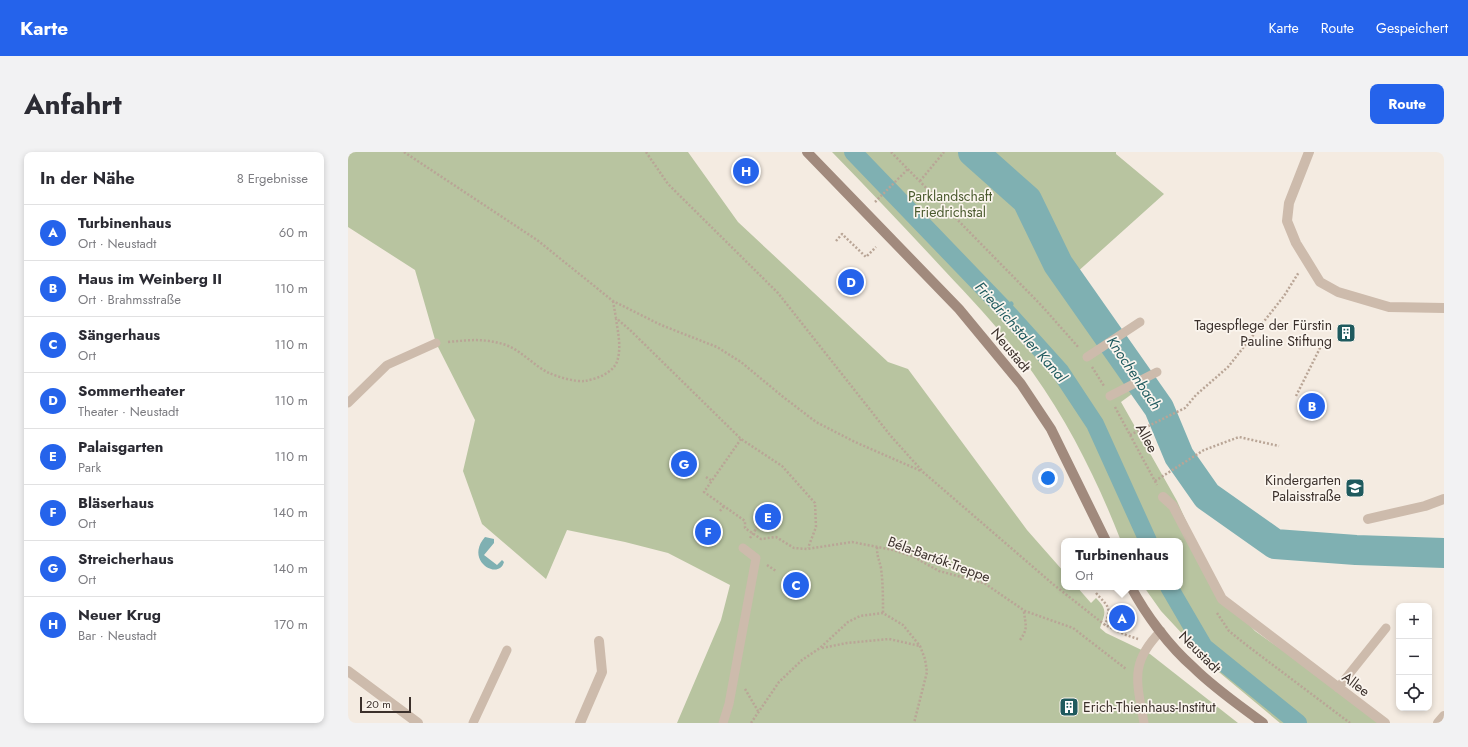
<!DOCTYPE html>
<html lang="de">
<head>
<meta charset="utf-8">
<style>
	body { margin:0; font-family:Jost,sans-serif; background:#f2f2f3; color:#2b2b33 }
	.controls { position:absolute; right:12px; bottom:12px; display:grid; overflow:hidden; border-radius:8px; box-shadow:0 2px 6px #0003 }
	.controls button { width:36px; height:36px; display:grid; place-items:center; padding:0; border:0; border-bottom:1px solid #e1e1e2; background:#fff; color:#2b2b33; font:20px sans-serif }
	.scale { position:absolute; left:12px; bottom:10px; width:51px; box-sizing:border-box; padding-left:4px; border:2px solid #3b302b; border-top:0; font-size:11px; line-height:14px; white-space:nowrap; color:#3b302b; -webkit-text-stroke:3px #fbf5ee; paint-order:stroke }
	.you { position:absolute; left:700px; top:326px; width:14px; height:14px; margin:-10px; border:3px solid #fff; border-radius:50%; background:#1a73e8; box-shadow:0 0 0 6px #1a73e833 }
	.badge { display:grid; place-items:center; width:26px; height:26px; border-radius:50%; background:#2563eb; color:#fff; font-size:13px; font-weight:700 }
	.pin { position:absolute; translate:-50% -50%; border:2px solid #fff; box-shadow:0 1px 4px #0006 }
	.popup { position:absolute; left:713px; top:386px; width:122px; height:52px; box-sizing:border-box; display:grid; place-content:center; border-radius:8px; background:#fff; filter:drop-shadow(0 1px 3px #0005); font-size:13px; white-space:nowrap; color:#7c7c81 }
	.popup b { font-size:15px; color:#2b2b33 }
	.popup::after { content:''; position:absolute; left:50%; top:100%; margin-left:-8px; border:8px solid transparent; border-top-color:#fff }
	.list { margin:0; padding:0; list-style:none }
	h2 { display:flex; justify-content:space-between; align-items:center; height:52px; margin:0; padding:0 16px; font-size:17px }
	h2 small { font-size:13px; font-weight:400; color:#7c7c81 }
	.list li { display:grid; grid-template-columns:26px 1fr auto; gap:12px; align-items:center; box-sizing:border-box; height:56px; padding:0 16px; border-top:1px solid #e1e1e2 }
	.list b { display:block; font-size:15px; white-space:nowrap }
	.list p { margin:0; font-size:13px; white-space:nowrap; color:#7c7c81 }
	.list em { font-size:13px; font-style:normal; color:#7c7c81 }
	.icon { flex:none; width:22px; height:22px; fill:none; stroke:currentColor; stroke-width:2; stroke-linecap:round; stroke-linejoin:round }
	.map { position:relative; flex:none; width:1096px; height:571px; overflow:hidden; border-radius:8px }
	header { display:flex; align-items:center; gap:24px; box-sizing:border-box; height:56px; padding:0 20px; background:#2563eb; color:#fff }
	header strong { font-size:19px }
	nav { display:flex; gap:22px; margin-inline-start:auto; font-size:14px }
	.intro { display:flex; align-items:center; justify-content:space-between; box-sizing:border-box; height:96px; padding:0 24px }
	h1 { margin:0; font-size:28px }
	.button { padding:10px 18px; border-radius:8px; background:#2563eb; color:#fff; font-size:14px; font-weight:700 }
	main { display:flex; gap:24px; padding:0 24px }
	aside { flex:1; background:#fff; border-radius:8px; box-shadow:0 2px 6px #0003 }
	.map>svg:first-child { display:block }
</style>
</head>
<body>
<header>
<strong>Karte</strong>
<nav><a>Karte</a><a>Route</a><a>Gespeichert</a></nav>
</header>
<div class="intro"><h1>Anfahrt</h1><a class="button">Route</a></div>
<main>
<aside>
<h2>In der Nähe<small>8 Ergebnisse</small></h2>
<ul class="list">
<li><span class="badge">A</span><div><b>Turbinenhaus</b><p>Ort · Neustadt</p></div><em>60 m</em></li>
<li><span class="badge">B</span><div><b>Haus im Weinberg II</b><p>Ort · Brahmsstraße</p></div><em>110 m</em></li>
<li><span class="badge">C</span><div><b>Sängerhaus</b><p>Ort</p></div><em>110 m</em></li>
<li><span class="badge">D</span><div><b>Sommertheater</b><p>Theater · Neustadt</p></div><em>110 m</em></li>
<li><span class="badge">E</span><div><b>Palaisgarten</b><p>Park</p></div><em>110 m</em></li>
<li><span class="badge">F</span><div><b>Bläserhaus</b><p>Ort</p></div><em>140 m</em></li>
<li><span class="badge">G</span><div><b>Streicherhaus</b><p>Ort</p></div><em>140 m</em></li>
<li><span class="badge">H</span><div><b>Neuer Krug</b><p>Bar · Neustadt</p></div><em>170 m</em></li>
</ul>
</aside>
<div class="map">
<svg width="1096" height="571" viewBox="0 0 1096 571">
	<rect width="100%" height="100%" fill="#f4ebe1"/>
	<g fill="#b8c4a0">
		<path d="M0 0H340L390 70 540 210 560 217 679 378 716 420V435H729L743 451 748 446C760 458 757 461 752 476L758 481 802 502 890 571H329L373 468 382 433 320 401 277 390 219 378 198 427 134 372 115 319 127 268 88 191 67 118 0 75Z"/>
		<path d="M484 0H768V2L816 42 727 122 743 137 803 228 773 250 829 349 848 391 876 445 907 479 947 507 1030 571H932L866 516 813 459 796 435H832V389H773C750 330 722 273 685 221 658 184 627 151 596 118 559 78 522 39 484 0Z"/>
	</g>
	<path fill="#7fb0b2" d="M137 385 146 387V391L136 403 149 413 154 408 156 410C151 429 116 409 137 385Z"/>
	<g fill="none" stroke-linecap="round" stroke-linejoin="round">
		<path stroke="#7fb0b2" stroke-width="5" d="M656 157 663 152"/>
		<g stroke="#7fb0b2" stroke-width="18">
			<path d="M505 0 656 157 712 219 747 272 800 389"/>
			<path d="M821 435 856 495 950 571"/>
		</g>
		<path stroke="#7fb0b2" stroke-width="30" d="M625 0 679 48 710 112 811 256 831 304 859 344 927 392 1008 398 1096 401"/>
		<g stroke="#b9a596" stroke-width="2.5" stroke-dasharray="2 2" stroke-linecap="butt">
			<path d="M56 0 189 88 265 149 313 173 369 195 393 210 434 244 468 270 507 290 573 319"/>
			<path d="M298 0 320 32 430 141 542 283 575 320 706 433 757 473 778 483 790 487"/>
			<path d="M543 0 693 153 731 196"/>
			<path d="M572 29 596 0"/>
			<path d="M527 50 560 17"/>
			<path d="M488 89 494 82 518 105 528 95"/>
			<path d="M265 149 268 166 282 178 393 287 434 314 467 351 468 375 460 396"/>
			<path d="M100 190C121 188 137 186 158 193 174 199 186 214 201 221 210 225 227 230 237 229 249 227 268 220 270 206 273 194 270 180 268 167"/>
			<path d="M744 215 756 234"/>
			<path d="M948 244 976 188"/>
			<path d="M767 255 809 333"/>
			<path d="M782 283 837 256 848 243 880 215 936 144 951 120"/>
			<path d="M393 287 356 340 397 369V376L413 387 428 385 446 396 459 397 504 390 545 398 566 405 591 419 636 431 677 459 725 476 778 517"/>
			<path d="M358 325 364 329"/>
			<path d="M807 329 856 298 891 285 931 294"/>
			<path d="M372 359 376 354"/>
			<path d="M402 386 412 371"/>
			<path d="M529 395C529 405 531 407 533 416 535 431 535 446 535 461"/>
			<path d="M419 413 428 419"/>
			<path d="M748 441C760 455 764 454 757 473"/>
			<path d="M869 461 881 479 897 492 1002 571"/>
			<path d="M672 488C681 476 677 472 676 459"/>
			<path d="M474 496 499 491 541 487 572 494"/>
			<path d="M397 537 410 559"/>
			<path d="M403 571 431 530 454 508 472 496 500 470 512 464 535 461 555 473 572 494 577 507 579 520 566 571"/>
		</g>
		<g stroke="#cdbbac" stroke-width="9">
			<path d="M739 205 792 170"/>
			<path d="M762 244 809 220"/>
			<path d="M0 251 39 213 88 191"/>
			<path d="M990 536 1038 476"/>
			<path d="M125 571 159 498"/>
			<path d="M375 571 381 552 408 406 395 396"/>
			<path d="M796 571C789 530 781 511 813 479"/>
		</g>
		<g stroke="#cdbbac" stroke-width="10">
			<path d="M961 0 941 51 939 69 948 91 972 130 990 140 1041 155 1096 156"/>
			<path d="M815 345 825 354 874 447 1037 571"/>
			<path d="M1020 367 1077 354 1096 347"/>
			<path d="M0 519 70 571"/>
			<path d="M232 571 254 520 251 489"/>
			<path d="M1090 571 1096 564"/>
		</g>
		<g stroke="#a18a7d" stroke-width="10">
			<path d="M459 0 611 157 673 232 703 277 758 389"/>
			<path d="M783 435C798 463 821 494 845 515 866 536 891 553 915 571"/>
		</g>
	</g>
	<defs>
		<symbol id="building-square" viewBox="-11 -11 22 22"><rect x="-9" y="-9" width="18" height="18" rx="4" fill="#1f5a5e" stroke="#fbf5ee"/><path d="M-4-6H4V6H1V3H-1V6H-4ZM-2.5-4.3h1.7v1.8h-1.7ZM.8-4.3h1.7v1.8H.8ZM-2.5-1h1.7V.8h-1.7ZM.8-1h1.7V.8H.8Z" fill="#fff"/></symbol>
		<symbol id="school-square" viewBox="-11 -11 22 22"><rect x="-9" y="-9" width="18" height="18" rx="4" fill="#1f5a5e" stroke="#fbf5ee"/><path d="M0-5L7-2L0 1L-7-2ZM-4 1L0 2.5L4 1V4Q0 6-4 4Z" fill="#fff"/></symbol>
	</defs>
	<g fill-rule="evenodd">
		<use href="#building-square" x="987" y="170" width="22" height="22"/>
		<use href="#school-square" x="996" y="325" width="22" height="22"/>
		<use href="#building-square" x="710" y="544" width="22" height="22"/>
	</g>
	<g text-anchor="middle" stroke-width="3.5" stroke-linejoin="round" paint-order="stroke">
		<g font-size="14" fill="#4a5a2e" stroke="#fbf5ee">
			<text x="602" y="49">Parklandschaft<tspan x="602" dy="16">Friedrichstal</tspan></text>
		</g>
		<g font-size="14" fill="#3b302b" stroke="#fbf5ee" text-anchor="end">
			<text x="984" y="178">Tagespflege der Fürstin<tspan x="984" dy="16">Pauline Stiftung</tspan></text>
			<text x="993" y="333">Kindergarten<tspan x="993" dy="16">Palaisstraße</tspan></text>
			<text x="735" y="560" text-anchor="start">Erich-Thienhaus-Institut</text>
		</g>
		<g font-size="14" fill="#3b302b" stroke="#fbf5ee">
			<text transform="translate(663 198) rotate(50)" y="5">Neustadt</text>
			<text transform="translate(799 286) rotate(62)" y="5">Allee</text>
			<text transform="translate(591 407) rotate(20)" y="5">Béla-Bartók-Treppe</text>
			<text transform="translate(852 500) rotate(45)" y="5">Neustadt</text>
			<text transform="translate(1008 532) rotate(37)" y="5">Allee</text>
		</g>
		<g font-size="15" font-style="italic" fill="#1f5a5e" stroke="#fbf5ee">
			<text transform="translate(673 180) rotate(48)" y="5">Friedrichstaler Kanal</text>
			<text transform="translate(786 221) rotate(56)" y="5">Knochenbach</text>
		</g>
	</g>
</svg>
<div class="controls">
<button>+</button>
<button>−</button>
<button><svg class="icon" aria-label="locate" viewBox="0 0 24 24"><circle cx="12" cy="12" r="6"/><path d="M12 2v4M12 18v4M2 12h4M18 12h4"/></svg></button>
</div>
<div class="scale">20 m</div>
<div class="you"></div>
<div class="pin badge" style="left:774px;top:466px">A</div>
<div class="popup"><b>Turbinenhaus</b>Ort</div>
<div class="pin badge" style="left:964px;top:254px">B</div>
<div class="pin badge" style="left:448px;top:433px">C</div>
<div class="pin badge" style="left:503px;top:130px">D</div>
<div class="pin badge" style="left:420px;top:365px">E</div>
<div class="pin badge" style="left:360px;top:380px">F</div>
<div class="pin badge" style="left:336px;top:312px">G</div>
<div class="pin badge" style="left:398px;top:19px">H</div>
</div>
</main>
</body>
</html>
